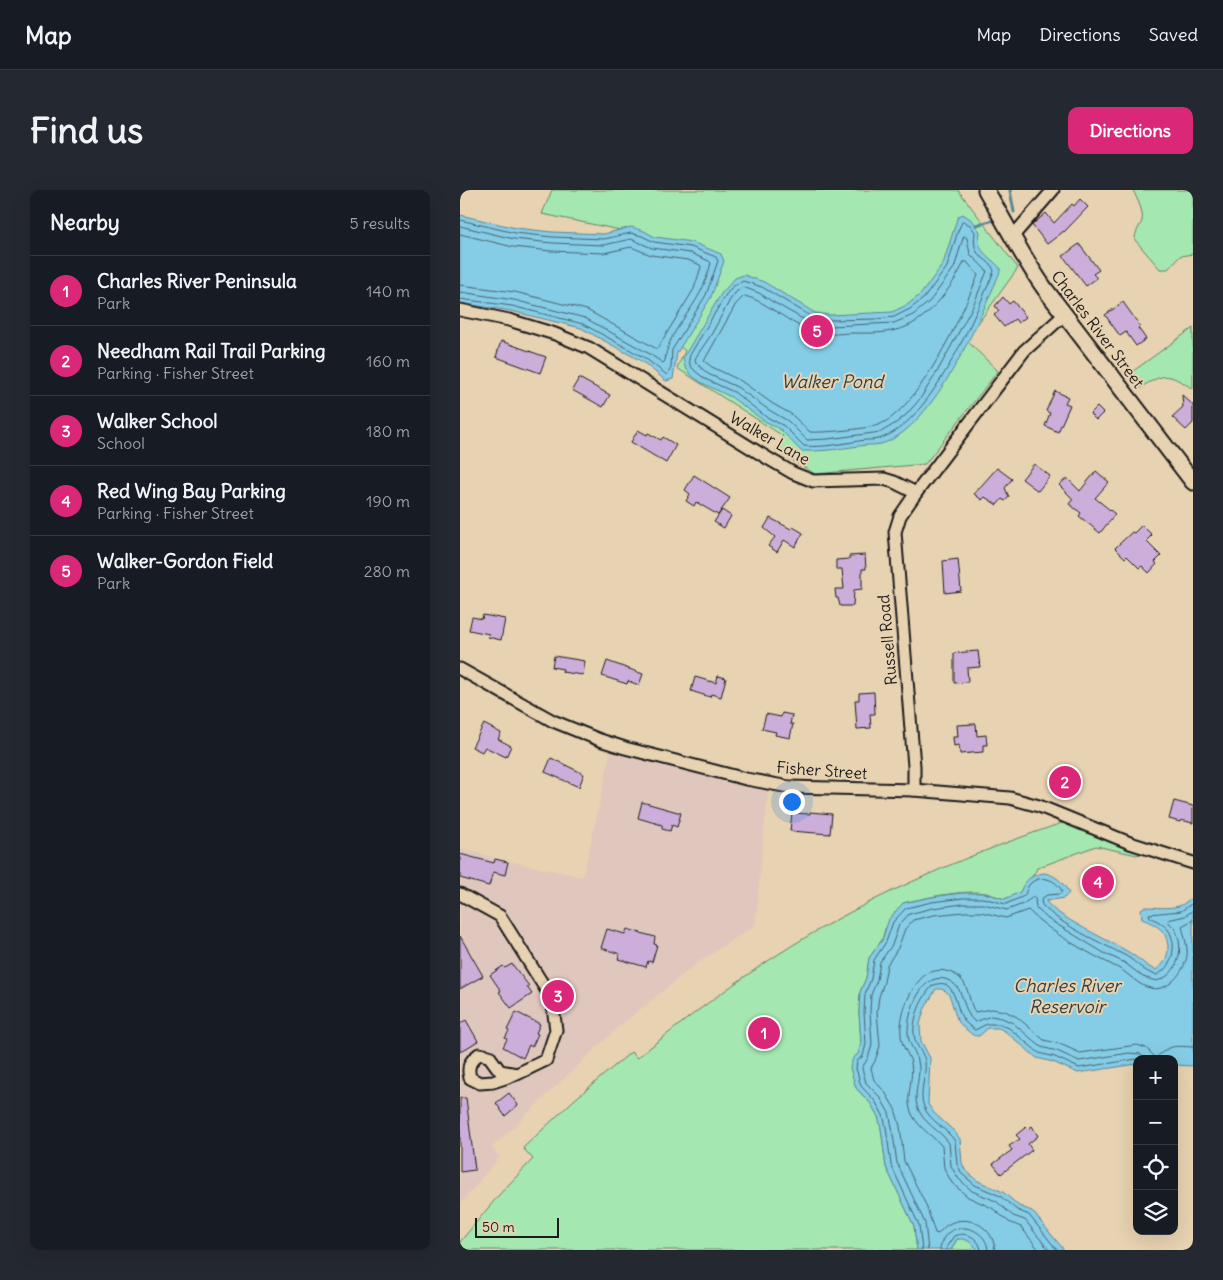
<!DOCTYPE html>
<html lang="en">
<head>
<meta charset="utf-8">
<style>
	body { margin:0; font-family:Delius,sans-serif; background:#242831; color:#f1f3f6 }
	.controls { position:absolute; right:15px; bottom:15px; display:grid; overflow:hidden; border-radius:10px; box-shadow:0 5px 20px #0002 }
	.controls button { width:45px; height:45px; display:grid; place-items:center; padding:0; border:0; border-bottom:1px solid #363941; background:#171b24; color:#f1f3f6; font:25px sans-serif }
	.scale { position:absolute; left:15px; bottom:12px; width:84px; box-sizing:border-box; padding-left:5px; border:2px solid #1c1c1c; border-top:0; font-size:14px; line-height:18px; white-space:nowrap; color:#1c1c1c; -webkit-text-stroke:4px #e7d2b1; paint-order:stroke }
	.you { position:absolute; left:331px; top:611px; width:18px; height:18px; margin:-12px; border:4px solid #fff; border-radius:50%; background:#1a73e8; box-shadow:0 0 0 8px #1a73e833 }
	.badge { display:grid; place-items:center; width:32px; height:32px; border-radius:50%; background:#db2777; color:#fff; font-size:16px; font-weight:700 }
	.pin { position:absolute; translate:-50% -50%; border:2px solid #fff; box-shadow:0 1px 5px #0006 }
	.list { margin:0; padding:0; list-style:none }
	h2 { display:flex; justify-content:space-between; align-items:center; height:65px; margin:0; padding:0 20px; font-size:21px }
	h2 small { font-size:16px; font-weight:400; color:#9ea1a6 }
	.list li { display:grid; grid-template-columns:32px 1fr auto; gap:15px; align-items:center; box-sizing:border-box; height:70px; padding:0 20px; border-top:1px solid #363941 }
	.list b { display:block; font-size:19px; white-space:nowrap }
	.list p { margin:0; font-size:16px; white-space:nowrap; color:#9ea1a6 }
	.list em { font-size:16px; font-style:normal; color:#9ea1a6 }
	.icon { flex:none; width:28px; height:28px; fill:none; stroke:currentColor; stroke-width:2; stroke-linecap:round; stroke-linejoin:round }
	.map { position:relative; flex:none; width:733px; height:1060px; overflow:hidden; border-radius:10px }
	header { display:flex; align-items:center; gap:30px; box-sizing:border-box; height:70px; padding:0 25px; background:#171b24; border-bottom:1px solid #363941 }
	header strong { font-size:24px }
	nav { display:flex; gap:28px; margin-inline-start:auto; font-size:18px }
	.intro { display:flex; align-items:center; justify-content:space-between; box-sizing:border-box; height:120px; padding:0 30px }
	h1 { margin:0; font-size:35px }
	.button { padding:12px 22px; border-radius:10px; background:#db2777; color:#fff; font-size:18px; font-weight:700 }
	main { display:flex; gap:30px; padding:0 30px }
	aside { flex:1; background:#171b24; border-radius:10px; box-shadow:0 5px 20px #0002 }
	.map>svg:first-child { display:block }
</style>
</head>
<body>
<header>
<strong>Map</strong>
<nav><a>Map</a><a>Directions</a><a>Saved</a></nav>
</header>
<div class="intro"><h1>Find us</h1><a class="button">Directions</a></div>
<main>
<aside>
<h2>Nearby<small>5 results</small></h2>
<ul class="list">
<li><span class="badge">1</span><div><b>Charles River Peninsula</b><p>Park</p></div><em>140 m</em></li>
<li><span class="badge">2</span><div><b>Needham Rail Trail Parking</b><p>Parking · Fisher Street</p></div><em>160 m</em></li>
<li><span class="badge">3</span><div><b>Walker School</b><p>School</p></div><em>180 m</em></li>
<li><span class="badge">4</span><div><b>Red Wing Bay Parking</b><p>Parking · Fisher Street</p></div><em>190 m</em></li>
<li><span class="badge">5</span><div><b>Walker-Gordon Field</b><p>Park</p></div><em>280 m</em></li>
</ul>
</aside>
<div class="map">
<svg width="733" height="1060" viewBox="0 0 733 1060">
	<rect width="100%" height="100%" fill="#e7d2b1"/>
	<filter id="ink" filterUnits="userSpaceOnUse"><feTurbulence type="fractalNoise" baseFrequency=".02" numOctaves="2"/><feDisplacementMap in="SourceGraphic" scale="10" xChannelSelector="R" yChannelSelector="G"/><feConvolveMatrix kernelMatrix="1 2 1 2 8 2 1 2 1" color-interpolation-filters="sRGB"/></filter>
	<g filter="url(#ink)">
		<path fill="#dfc7bd" d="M151 561 292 598 308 600 295 735 236 774 157 838 31 958 40 966 0 1014V658L42 670 123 687Z"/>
		<g fill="#a5e7b0" stroke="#608266">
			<path d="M92 0H498L558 78 506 150 538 181 465 274 355 284 316 260 323 246 217 178 225 161 128 79 170 42 82 24Z"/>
			<path d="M673 0H733V64L720 66 708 79H700L675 50C675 42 679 38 682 31 684 21 677 9 673 0Z"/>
			<path d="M733 138V199C708 183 705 182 680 198L669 184Z"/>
			<path d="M608 631 689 661 677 665 636 656 577 678C574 688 565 690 561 702L545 709C539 707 532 705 526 703 504 699 465 708 443 713L425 739 422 750 409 768 406 788 400 802 399 822 401 853 394 890 396 898 411 914 418 926 421 938 426 977 454 1036 457 1060H0V1052L38 1006 73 969 63 958 114 910 171 862 177 868C227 828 278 789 333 755 419 702 512 663 608 631Z"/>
			<path d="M504 1048 511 1052 518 1060H491L497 1049Z"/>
		</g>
		<g fill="#85cce6" stroke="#5b8695">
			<path d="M503 24 513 31 520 42C516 63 528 64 540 78V82C520 129 474 236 424 253 419 255 412 255 406 255 384 258 363 262 341 261L321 240 303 230 271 207 242 193 231 185 225 177 223 168 226 163 261 104 275 88 284 85 304 92 355 123 369 125 432 122 447 115 461 104 483 74 497 29 499 26Z"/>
			<path d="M0 25 56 38 92 42 144 44 171 37 184 41 195 47 232 52 261 64 264 71 251 107 217 163 213 189 206 191 183 172 121 138 51 121 0 113Z"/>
			<path d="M584 683C596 685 603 692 609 703L604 708 586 711C594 726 653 752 670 763 679 768 685 776 695 780 708 774 711 757 705 745 701 737 690 732 682 729L681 719 684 717C696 717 708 719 719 716 724 715 728 709 733 708V876L714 875V869H677V874L618 883 593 872 577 868 546 842 539 838H528L519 846C514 846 512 845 508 841 503 837 498 833 496 826 491 815 492 797 476 799L464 820 460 834 461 851 470 868 468 914 474 923 495 942 500 949 502 973 505 980 518 991 543 1002 559 1016 572 1021 604 1060H518C512 1053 507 1048 497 1049L491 1060H457L454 1036 426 977 421 938 418 927 411 914 396 898 390 878 393 868 398 864 401 853 399 822 400 802 406 788 409 768 422 750 429 729 443 713 472 707 502 703H524L545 709 560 702C565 690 571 685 584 683Z"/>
		</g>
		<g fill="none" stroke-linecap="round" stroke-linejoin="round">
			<g stroke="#46626d" stroke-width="1">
				<path d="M0 30 55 43 92 47 144 49 171 43 182 46 194 52 231 57 256 67 258 71 246 105 212 160 211 178 207 185 185 168 123 134 52 116 0 109"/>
				<path d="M503 31 510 35 515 42C511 72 528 64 534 81 515 127 471 229 424 247 418 250 411 250 405 250 385 253 364 258 344 256L324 236 305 226 274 202 245 189 235 181 230 175 229 169 230 165 265 106 272 97 283 91 302 97 354 128 370 130 417 129 434 127 450 119 464 108 487 77 498 41Z"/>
				<path d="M0 36 54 49 92 53 144 55 171 49 192 58 230 63 249 71 251 73C248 83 245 94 240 103 228 126 207 145 205 171L203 173 188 163 125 128 54 110 0 102"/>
				<path d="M0 44 53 57 91 61 144 63 171 57 191 65 228 70 240 75 241 77 234 99 197 159 127 120 55 102 0 95"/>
				<path d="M504 46 507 48 510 64 527 81 513 116 477 182 460 209 446 225 436 233 421 242 368 249 347 250 328 231 309 220 277 197 248 184 236 173 235 169 238 164 251 145 270 110 276 102 283 97 299 103 313 112 352 134 370 136 434 133 453 125 470 111 494 78Z"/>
				<path d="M504 72H507L518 85C503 123 458 221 418 235 406 239 362 243 350 242L331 224 313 214 281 191 252 177 244 171 276 114 284 106C302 109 328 132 348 140 360 146 376 144 390 143 405 143 421 144 436 140 466 134 492 98 504 72Z"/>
				<path d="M462 1060 459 1035 431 975 426 937 423 925 415 911 401 896 396 878 397 871 403 866 406 854 404 822 405 804 411 789 414 770 426 752 433 732 446 718 472 712 503 708H523L546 714 564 706C566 703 567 698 569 695 579 683 596 689 602 701L600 704 587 705 581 709 582 715C602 736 640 752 666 766 677 772 683 782 696 785 712 779 718 756 709 741 705 735 696 730 690 727L689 724 721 721 733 713"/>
				<path d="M468 1060 465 1033 437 973 432 937 429 923 420 907 406 893 402 878 408 868 412 855 410 822 411 805 417 790 420 772 432 755 439 735 449 724 473 718 503 714H523L547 720 563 714 573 707 575 708 576 718 588 729 644 763 665 773 683 787 696 791C719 786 725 757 715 739 712 735 709 734 708 730L725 726 733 720"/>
				<path d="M480 1060C482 1028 526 1033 528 1060"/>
				<path d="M487 1060V1056L494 1046C505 1041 519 1047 521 1060"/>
				<path d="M535 1060C534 1032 496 1018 478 1044L475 1043 466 1015 444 971 440 936 435 919 425 902 414 890 411 878 415 871 420 856 417 822 419 807 424 792 427 775 438 758 445 739 453 730 474 725 504 722H521L546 728 568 720C593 745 627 762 658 778 670 784 677 795 690 798 708 803 724 782 727 766 728 756 724 746 722 736L733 730"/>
				<path d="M579 1060 561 1037 549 1032 532 1018 508 1007 492 993 484 978 482 956C471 944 455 936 450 919 446 904 454 888 451 873 449 863 441 857 441 844 439 825 453 784 475 781 483 779 493 782 500 788 510 798 508 811 515 822L532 819 545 821 557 827 584 850 600 854 620 863 677 855 686 858 696 868C710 854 714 856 733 857"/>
				<path d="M589 1060 565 1030 553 1026 536 1011 512 1001 498 988 491 976 489 953C480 940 462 933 457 916 453 902 462 885 458 871 456 861 448 855 448 843 447 822 463 777 490 791 506 799 501 821 515 832L531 826 542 828 553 833 581 857 597 861 619 871 669 863 680 864 686 869"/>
				<path d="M597 1060 569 1025 557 1020 540 1006 515 995 502 984 497 974 495 951C486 938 470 931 464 917 458 903 467 885 465 871 464 865 459 859 456 853 449 835 460 810 472 796 496 784 495 818 503 829 506 834 511 837 515 840L527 834H540L549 838 579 863 595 867 619 878 677 869"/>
			</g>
			<g stroke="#5b8695" stroke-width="3">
				<path d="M550 0 554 22"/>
				<path d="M516 35 534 30"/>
			</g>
		</g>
		<g fill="#cdaeda" stroke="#1c1c1c">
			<path d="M620 9 628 17 604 42V41L587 54 572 35 586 23 594 33 612 14 614 16Z"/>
			<path d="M619 54 639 80 633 84 637 88 626 96 603 66Z"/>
			<path d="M543 107 549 114 553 111 566 127 558 133 555 129 544 137 534 125 539 121 535 116Z"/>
			<path d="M663 112 680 136 678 138 686 149 676 156 666 142 660 146 645 125Z"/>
			<path d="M41 151 86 167 80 183 36 167Z"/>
			<path d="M119 188 150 205 143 217 112 200Z"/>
			<path d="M595 201 608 207 605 213 610 215 598 242 585 236 590 223 586 221Z"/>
			<path d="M722 205 733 215V233L726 240 712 227 723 217Z"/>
			<path d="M637 217 643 223 636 230 630 224Z"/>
			<path d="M178 240 187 245 188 243 201 250 203 247 216 255 206 273 171 252Z"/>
			<path d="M574 274 590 286 578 301 562 289Z"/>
			<path d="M537 278 552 289 545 298 549 307 545 311 542 309 537 315 525 307 522 310 514 304Z"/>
			<path d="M636 281 649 292 635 308 655 324 640 343 619 326 621 323 609 314 613 309 599 295 607 288 620 301Z"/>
			<path d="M234 285 270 308 258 325 236 312 234 316 226 311 230 304 225 300Z"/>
			<path d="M262 320 271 326 264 338 254 332Z"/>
			<path d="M310 328 331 339 333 337 343 343 335 357 324 350 317 362 308 356 315 347 304 338Z"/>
			<path d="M682 335 692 345 686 351 701 366 695 372 697 374 689 383 682 376 679 378 667 366 665 368 655 358 672 342 674 343Z"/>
			<path d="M405 365 406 379H402V399L394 400 393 416H380L378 408H376L375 399H384L382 379H376V370L389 369V366Z"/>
			<path d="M498 369 501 401 485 403 483 371Z"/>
			<path d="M23 425 45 429 41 450 28 447 29 444 9 440 12 427 22 429Z"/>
			<path d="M518 461 520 477 507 478 508 492 494 493V463Z"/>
			<path d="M94 466 125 471 123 485 102 482 103 479 92 477Z"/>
			<path d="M147 471 183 484 179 495 168 491 167 494 142 486Z"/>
			<path d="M258 486 266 488 261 507 251 504 250 507 231 501 235 487 256 493Z"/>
			<path d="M414 502 415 524H410L411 538 397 539 395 510H399V503Z"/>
			<path d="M322 523 332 525 330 534H333L330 548 315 545 316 542 302 539 306 524 321 527Z"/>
			<path d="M24 534 41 543 38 549 51 556 46 567 25 557 22 562 12 557Z"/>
			<path d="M516 534 517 546 526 545 527 555H523V562L500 564 499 555 494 556 493 547H498L497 535Z"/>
			<path d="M91 568 124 584 119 597 85 582Z"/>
			<path d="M714 611 733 616V633L721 630 720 632 709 629Z"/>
			<path d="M182 612 221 623 217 637 212 635 210 641 202 639V635L178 628Z"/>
			<path d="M350 622 372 624 370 644 330 641 332 623 350 624Z"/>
			<path d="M0 664 34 673 35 669 48 672 45 685 33 682 29 696 0 688Z"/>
			<path d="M147 739 165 744 167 739 195 747 194 754 197 755 192 772 188 771 186 777 158 769 160 764 141 758Z"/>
			<path d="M0 746 23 786 0 799Z"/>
			<path d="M52 774 69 796 67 797 72 804 51 818 39 802 41 801 30 785 43 776 45 778Z"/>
			<path d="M56 822 80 834 76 843 78 844 72 857 69 855 63 868 43 857 47 849 45 848 49 841 47 840Z"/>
			<path d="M6 830 18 851 0 862V834Z"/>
			<path d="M49 903 58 915 45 926 36 913Z"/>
			<path d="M0 908H6L15 980 0 982Z"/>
			<path d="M572 936 578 946 568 954 572 960 541 984 533 974 552 960 549 956 560 949 556 945 566 937 568 939Z"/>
		</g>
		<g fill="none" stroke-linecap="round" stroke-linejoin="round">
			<defs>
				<g id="minor">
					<path d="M553 46 593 0"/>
					<path d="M0 120 49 130 95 144 129 158 309 269 333 283 353 291 424 289 434 292 456 303 564 161 604 125"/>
					<path d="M0 479 93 531 140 550 165 558 286 589 329 597 454 600 550 608 579 616 670 653 733 673"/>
					<path d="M454 600V576L435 342 440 326 456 303"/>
					<path d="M0 704 40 726 92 809 96 840 86 870 57 884 40 881 29 866 19 864C10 871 7 876 10 888L20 893 33 892 57 884"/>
				</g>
				<path id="tertiary" d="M526 0C545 33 563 68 585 99L733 292"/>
			</defs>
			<use href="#minor" stroke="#1c1c1c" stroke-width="15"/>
			<use href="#tertiary" stroke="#1c1c1c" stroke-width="19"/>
			<use href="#minor" stroke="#e7d2b1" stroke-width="11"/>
			<use href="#tertiary" stroke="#e7d2b1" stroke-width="15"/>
		</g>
	</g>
	<g text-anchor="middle" stroke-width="4" stroke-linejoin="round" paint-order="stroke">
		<g font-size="16" fill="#1c1c1c" stroke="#e7d2b1">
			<text transform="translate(638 139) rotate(53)" y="6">Charles River Street</text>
			<text transform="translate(310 248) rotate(30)" y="6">Walker Lane</text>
			<text transform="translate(427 450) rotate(-95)" y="6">Russell Road</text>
			<text transform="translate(362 580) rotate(4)" y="6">Fisher Street</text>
		</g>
		<g font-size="18" font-style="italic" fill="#313f44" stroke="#e7d2b1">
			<text x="372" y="198">Walker Pond</text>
			<text x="607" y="802">Charles River<tspan x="607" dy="21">Reservoir</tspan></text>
		</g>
	</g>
</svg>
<div class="controls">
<button>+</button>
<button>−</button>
<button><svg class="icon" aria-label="locate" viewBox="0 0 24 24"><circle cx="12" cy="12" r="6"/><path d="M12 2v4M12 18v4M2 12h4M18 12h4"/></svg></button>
<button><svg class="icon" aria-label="layers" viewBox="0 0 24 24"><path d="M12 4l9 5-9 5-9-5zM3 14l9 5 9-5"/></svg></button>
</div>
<div class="scale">50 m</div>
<div class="you"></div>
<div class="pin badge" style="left:304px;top:843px">1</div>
<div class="pin badge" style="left:605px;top:592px">2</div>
<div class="pin badge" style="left:98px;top:806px">3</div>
<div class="pin badge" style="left:638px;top:692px">4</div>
<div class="pin badge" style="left:357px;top:141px">5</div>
</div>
</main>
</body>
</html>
